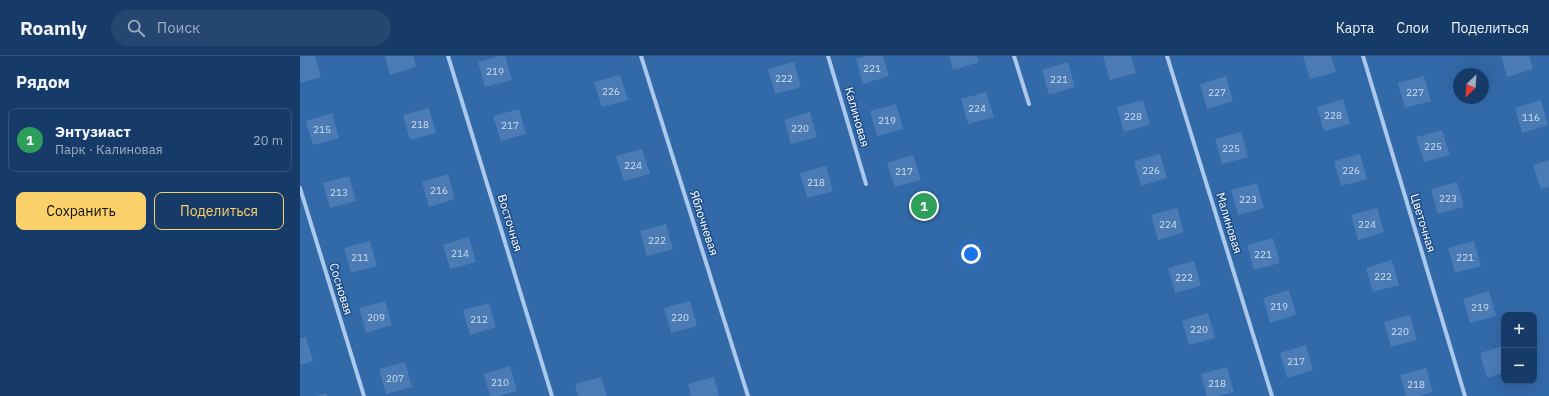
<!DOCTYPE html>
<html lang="ru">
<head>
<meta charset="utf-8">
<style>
	body { margin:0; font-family:"IBM Plex Sans",sans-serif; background:#244671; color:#f1f3f6 }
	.controls { position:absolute; right:12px; bottom:12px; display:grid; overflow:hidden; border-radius:8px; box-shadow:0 4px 16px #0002 }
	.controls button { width:36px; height:36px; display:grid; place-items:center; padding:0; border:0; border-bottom:1px solid #36557c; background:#173b68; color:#f1f3f6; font:20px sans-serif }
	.compass { position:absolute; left:1153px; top:12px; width:36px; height:36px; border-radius:50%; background:#173b68; box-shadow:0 4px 16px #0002; rotate:205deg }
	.you { position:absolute; left:671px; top:198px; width:14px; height:14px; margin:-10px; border:3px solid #fff; border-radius:50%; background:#1a73e8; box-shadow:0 0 0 6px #1a73e833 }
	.badge { display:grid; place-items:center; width:26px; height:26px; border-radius:50%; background:#fad06b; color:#fff; font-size:13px; font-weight:700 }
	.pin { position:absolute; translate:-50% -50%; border:2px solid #fff; box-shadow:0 1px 4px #0006 }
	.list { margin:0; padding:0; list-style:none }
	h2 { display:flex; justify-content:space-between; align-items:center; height:52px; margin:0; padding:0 16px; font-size:17px }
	h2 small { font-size:13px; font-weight:400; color:#9eadc0 }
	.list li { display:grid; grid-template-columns:26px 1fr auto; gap:12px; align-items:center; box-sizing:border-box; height:64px; margin:0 8px 8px; padding:0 8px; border:1px solid #36557c; border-radius:8px }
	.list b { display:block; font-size:15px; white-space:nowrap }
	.list p { margin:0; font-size:13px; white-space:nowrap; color:#9eadc0 }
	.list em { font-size:13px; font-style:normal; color:#9eadc0 }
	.actions { display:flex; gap:8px; padding:12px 16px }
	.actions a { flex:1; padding:9px 0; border:1px solid #fad06b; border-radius:8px; text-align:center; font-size:14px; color:#fad06b }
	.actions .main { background:#fad06b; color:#111 }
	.icon { flex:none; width:22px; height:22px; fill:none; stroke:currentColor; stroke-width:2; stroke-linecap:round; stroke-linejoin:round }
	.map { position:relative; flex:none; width:1249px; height:340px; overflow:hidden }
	header { display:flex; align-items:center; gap:24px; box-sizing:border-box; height:56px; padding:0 20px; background:#173b68; border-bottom:1px solid #36557c }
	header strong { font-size:19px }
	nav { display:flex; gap:22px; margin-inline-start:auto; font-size:14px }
	.search { width:280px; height:36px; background:#244671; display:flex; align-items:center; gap:10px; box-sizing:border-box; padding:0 14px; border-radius:22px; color:#9eadc0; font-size:15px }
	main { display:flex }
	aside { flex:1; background:#173b68 }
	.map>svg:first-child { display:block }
</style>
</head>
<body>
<header>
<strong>Roamly</strong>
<div class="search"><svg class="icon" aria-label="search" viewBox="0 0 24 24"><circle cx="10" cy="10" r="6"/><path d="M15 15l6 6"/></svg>Поиск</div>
<nav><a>Карта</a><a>Слои</a><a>Поделиться</a></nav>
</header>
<main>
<aside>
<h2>Рядом<small></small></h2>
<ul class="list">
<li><span class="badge" style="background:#2e9e5b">1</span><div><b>Энтузиаст</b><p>Парк · Калиновая</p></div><em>20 m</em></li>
</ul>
<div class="actions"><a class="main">Сохранить</a><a>Поделиться</a></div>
</aside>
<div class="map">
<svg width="1249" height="340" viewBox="0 0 1249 340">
	<rect width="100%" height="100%" fill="#1f4f8b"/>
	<path fill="#3269a9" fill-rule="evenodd" d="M0 0H1249V340H0ZM1159 18H1183V42H1159ZM1204 259H1234V325H1204Z"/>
	<g fill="#4b7bb5">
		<path d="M0 0H15L21 21 0 27Z"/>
		<path d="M85 0H113L116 11 90 19Z"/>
		<path d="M200 0H205L212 24 185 31 178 6Z"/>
		<path d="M565 0H583L589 20 563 28 556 3Z"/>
		<path d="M649 0H677L679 6 653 14Z"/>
		<path d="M803 0H831L836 17 810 24Z"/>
		<path d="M1003 0H1031L1036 16 1010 23Z"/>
		<path d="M1201 0H1229L1233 13 1207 21Z"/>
		<path d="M494 6 501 31 475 38 468 13Z"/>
		<path d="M768 6 775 31 749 39 742 14Z"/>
		<path d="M320 19 328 44 302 51 294 26Z"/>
		<path d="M926 20 933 45 907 53 900 28Z"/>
		<path d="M1124 20 1131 45 1105 52 1098 27Z"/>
		<path d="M686 36 694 61 668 68 661 43Z"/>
		<path d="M1043 43 1050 68 1024 75 1017 51Z"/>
		<path d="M843 44 850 69 824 76 817 51Z"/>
		<path d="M1241 44 1248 69 1222 77 1215 52Z"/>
		<path d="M596 48 603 73 577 80 570 55Z"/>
		<path d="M129 52 136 77 110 84 103 59Z"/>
		<path d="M219 53 226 78 201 85 193 60Z"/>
		<path d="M510 56 517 81 491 88 484 64Z"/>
		<path d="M32 57 39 82 13 89 6 65Z"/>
		<path d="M1142 74 1150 99 1124 106 1116 81Z"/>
		<path d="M941 76 948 101 922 108 915 83Z"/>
		<path d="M342 93 350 118 324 125 316 100Z"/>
		<path d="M860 98 867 122 841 130 834 105Z"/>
		<path d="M1060 98 1067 123 1041 130 1034 105Z"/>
		<path d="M613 99 621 124 595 131 587 107Z"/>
		<path d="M1249 104V131L1241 133 1233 109Z"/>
		<path d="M526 110 533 135 507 142 500 117Z"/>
		<path d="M148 118 155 143 129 151 122 126Z"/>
		<path d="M49 120 56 145 30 152 23 127Z"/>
		<path d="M1157 126 1164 151 1138 158 1131 133Z"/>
		<path d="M957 127 964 152 938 159 931 134Z"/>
		<path d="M877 152 884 176 858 184 851 159Z"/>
		<path d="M1077 152 1084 176 1058 184 1051 159Z"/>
		<path d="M366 168 373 193 347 200 340 175Z"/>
		<path d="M169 181 176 206 150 213 143 189Z"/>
		<path d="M973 182 980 207 954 214 947 189Z"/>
		<path d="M70 185 77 210 51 217 44 192Z"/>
		<path d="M1174 185 1181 210 1155 217 1148 192Z"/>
		<path d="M1092 204 1099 229 1073 236 1066 212Z"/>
		<path d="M894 205 901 230 875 237 868 212Z"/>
		<path d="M989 234 996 259 970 267 963 242Z"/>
		<path d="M1189 235 1196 260 1170 267 1163 243Z"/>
		<path d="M85 245 92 269 66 277 59 252Z"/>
		<path d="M390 245 397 270 371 277 364 252Z"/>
		<path d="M189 247 196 271 170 279 163 254Z"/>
		<path d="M908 257 915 282 889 289 882 265Z"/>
		<path d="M1110 259 1117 284 1091 291 1084 266Z"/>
		<path d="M6 281 13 305 0 309V282Z"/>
		<path d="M1006 289 1013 314 987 322 980 297Z"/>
		<path d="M1204 290V317L1187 322 1180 297Z"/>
		<path d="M105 306 112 331 86 338 79 313Z"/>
		<path d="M210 310 217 335 199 340H190L184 318Z"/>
		<path d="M927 311 934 336 918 340H907L901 318Z"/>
		<path d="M1126 312 1133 336 1120 340H1106L1100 319Z"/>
		<path d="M301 321 307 340H278L275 328Z"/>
		<path d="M414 321 419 340H391L388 328Z"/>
		<path d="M26 337 27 340H16Z"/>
	</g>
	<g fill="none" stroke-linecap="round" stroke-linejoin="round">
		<g stroke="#acc9ec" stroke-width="4">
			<path d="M148 0 252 340"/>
			<path d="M341 0 448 340"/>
			<path d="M528 0 566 128"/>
			<path d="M714 0 729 48"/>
			<path d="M867 0 972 340"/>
			<path d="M1063 0 1165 340"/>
			<path d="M0 132 64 340"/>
		</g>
	</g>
	<g text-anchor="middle" stroke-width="3" stroke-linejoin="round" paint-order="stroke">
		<g font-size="10" fill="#d2deec">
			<text x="572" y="16">221</text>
			<text x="195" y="19">219</text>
			<text x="484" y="26">222</text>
			<text x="759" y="27">221</text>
			<text x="311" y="39">226</text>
			<text x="917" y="40">227</text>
			<text x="1115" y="40">227</text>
			<text x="677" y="56">224</text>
			<text x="1033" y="63">228</text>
			<text x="833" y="64">228</text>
			<text x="1231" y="65">116</text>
			<text x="587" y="68">219</text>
			<text x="120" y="72">218</text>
			<text x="210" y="73">217</text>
			<text x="500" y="76">220</text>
			<text x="22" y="77">215</text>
			<text x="1133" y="94">225</text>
			<text x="931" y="96">225</text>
			<text x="333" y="113">224</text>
			<text x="851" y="118">226</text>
			<text x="1051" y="118">226</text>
			<text x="604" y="119">217</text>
			<text x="516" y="130">218</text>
			<text x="139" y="138">216</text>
			<text x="39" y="140">213</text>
			<text x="1148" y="146">223</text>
			<text x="948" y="147">223</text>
			<text x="868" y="172">224</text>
			<text x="1067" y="172">224</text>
			<text x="357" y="188">222</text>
			<text x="160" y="201">214</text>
			<text x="963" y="202">221</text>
			<text x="60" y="205">211</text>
			<text x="1165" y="205">221</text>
			<text x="1083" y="224">222</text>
			<text x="884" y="225">222</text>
			<text x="979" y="254">219</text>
			<text x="1180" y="255">219</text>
			<text x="76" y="265">209</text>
			<text x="380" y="265">220</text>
			<text x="179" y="267">212</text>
			<text x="899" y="277">220</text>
			<text x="1100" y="279">220</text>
			<text x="996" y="309">217</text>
			<text x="95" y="326">207</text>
			<text x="200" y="330">210</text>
			<text x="917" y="331">218</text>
			<text x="1116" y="332">218</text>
		</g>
		<g font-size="12" fill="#fff" stroke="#1f4f8b">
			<text transform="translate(557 61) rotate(74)" y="4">Калиновая</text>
			<text transform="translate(210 167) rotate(73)" y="4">Восточная</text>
			<text transform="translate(404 167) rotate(72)" y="4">Яблочневая</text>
			<text transform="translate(929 167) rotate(73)" y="4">Малиновая</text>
			<text transform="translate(1123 167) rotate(73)" y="4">Цветочная</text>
			<text transform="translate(41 233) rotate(73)" y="4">Сосновая</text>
		</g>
	</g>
</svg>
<div class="controls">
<button>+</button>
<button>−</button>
</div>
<svg class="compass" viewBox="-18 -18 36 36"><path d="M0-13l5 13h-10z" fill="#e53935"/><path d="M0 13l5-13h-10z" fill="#9eadc0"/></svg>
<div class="you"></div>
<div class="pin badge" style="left:624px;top:150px;background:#2e9e5b">1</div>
</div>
</main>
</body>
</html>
